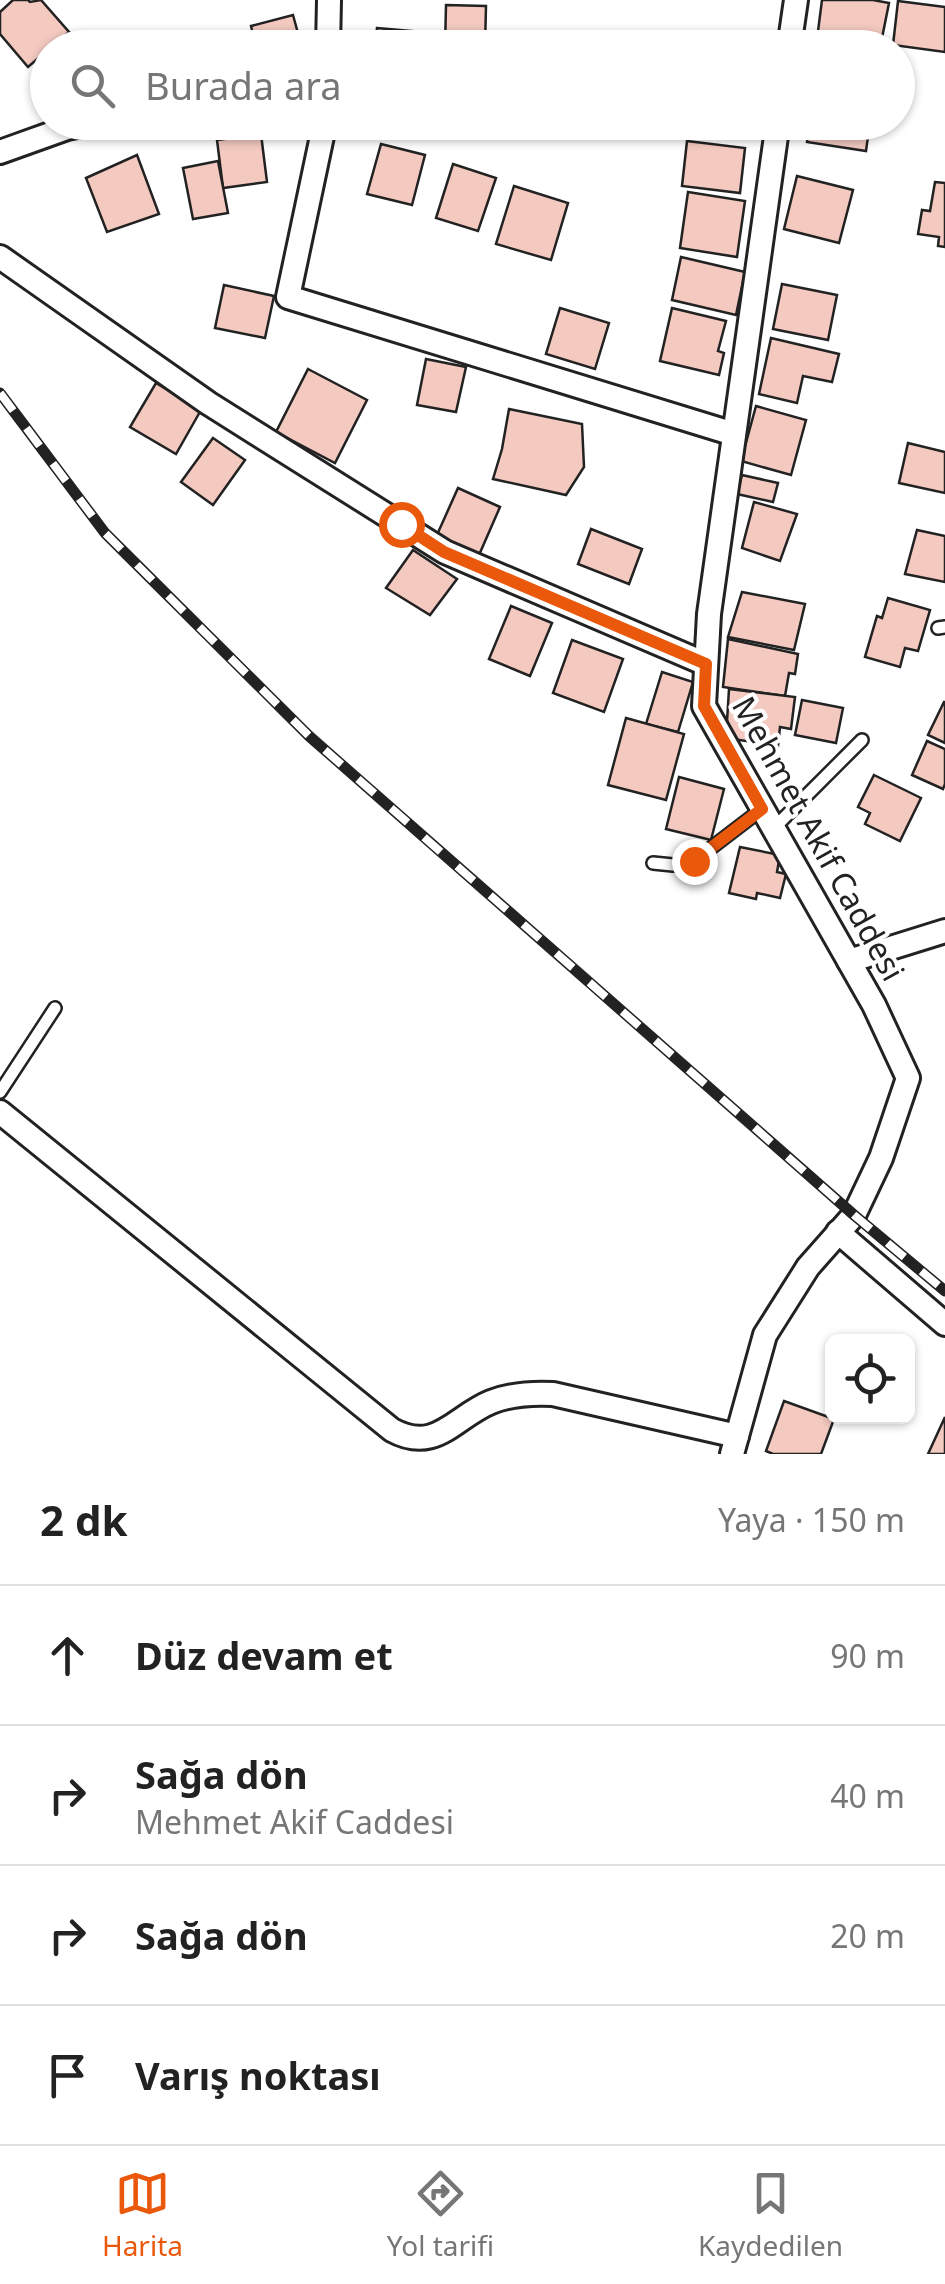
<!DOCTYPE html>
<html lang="tr">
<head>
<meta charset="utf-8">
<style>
	body { margin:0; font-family:"Noto Sans",sans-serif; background:#f2f2f2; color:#222 }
	.controls { position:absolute; right:30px; bottom:30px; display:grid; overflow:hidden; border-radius:15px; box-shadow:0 2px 8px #0004 }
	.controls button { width:90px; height:90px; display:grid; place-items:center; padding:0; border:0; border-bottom:2px solid #e0e0e0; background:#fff; color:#222; font:50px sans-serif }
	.stop { position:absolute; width:30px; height:30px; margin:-22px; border:8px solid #ea580c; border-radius:50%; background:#fff }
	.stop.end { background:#ea580c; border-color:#fff; box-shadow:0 2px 10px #0008 }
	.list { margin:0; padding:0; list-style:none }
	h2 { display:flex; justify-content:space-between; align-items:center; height:130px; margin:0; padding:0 40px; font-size:42px }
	h2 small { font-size:32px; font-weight:400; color:#767676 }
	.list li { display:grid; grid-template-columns:65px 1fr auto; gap:30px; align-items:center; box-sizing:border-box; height:140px; padding:0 40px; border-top:2px solid #e0e0e0 }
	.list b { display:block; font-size:38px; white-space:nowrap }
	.list p { margin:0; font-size:32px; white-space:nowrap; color:#767676 }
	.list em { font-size:32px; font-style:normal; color:#767676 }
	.icon { flex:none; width:55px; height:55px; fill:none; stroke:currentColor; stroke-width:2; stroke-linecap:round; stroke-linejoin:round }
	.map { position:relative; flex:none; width:945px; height:1454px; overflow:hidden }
	.search { position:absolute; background:#fff; box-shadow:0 2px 8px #0004; left:30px; right:30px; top:30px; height:110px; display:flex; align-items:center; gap:25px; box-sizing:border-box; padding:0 35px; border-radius:55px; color:#767676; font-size:38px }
	.sheet { height:690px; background:#fff }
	nav { display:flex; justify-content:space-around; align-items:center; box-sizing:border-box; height:140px; border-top:2px solid #e0e0e0; background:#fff; font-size:28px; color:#767676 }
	nav a { display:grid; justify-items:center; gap:5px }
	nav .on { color:#ea580c }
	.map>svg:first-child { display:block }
</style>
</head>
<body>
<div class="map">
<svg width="945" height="1454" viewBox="0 0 945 1454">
	<rect width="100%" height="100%" fill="#fff"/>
	<g fill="#f3c9c0" stroke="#222" stroke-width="2.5">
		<path d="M13 0H28L30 2 41 0 69 32 51 48H48V50L28 67 0 34V12Z"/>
		<path d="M822 0H873L889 3 880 48 817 39Z"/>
		<path d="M898 1 945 7V52L893 45Z"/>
		<path d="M446 5 486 6 485 48H445Z"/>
		<path d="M293 15 302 48H256L251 26Z"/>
		<path d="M377 28 433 33 432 48H375Z"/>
		<path d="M820 39H823L869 48H819Z"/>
		<path d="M535 43 606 48H534Z"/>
		<path d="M810 122H870L866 151 807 142Z"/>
		<path d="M261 134 267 182 223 188 217 140Z"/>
		<path d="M687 141 745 148 740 193 682 186Z"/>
		<path d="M381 144 425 155 412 205 367 194Z"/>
		<path d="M137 155 159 214 107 232 86 178Z"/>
		<path d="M218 161 228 213 193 219 183 168Z"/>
		<path d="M453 164 496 178 478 231 436 218Z"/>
		<path d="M797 176 853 190 839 243 784 229Z"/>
		<path d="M935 182 945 183V247L938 246 939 237 918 234 922 210 930 211Z"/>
		<path d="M514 186 568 203 551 260 496 244Z"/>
		<path d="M688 192 745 201 737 257 680 248Z"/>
		<path d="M681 257 745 272 736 315 672 300Z"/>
		<path d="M782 284 837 295 828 340 773 329Z"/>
		<path d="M224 285 274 296 265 338 215 328Z"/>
		<path d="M560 308 609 323 595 369 546 354Z"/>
		<path d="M672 308 726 321 718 351 724 353 719 375 660 361Z"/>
		<path d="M771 338 839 354 832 382 803 376 797 403 759 394Z"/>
		<path d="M426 359 466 367 456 412 417 405Z"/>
		<path d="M308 369 367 400 335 463 276 432Z"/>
		<path d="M156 383 201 410 176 454 130 427Z"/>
		<path d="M756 406 806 420 791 475 741 461Z"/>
		<path d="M509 409 582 424 584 467 566 495 493 479 502 449Z"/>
		<path d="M213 438 245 460 213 505 181 482Z"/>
		<path d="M908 443 945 452V493L899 483Z"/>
		<path d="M742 475 778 483 773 502 737 494Z"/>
		<path d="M458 488 500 507 479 555 436 537Z"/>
		<path d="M754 502 797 514 780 561 742 548Z"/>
		<path d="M591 529 642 549 629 584 578 564Z"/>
		<path d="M917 530 945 536V582L905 574Z"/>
		<path d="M413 550 457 579 430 615 386 588Z"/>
		<path d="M742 592 805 604 794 650 728 637Z"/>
		<path d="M888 598 930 610 918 651 905 648 900 667 865 657 877 616 882 618Z"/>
		<path d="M511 606 552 623 530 676 489 659Z"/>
		<path d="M728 639 798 654 795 674 789 673 785 696 723 687Z"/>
		<path d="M572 640 623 659 604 712 553 693Z"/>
		<path d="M662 672 693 682 678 732 646 724Z"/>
		<path d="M729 689 795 697 791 729 780 727 778 746 726 738Z"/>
		<path d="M802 700 843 708 836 743 795 735Z"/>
		<path d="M944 702H945V743L928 735Z"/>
		<path d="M626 718 684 734 666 800 608 785Z"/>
		<path d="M927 741 945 749V784L943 789 912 775Z"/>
		<path d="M874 775 921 798 900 841 865 824 870 813 858 807Z"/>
		<path d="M679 777 724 789 711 840 666 829Z"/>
		<path d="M740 847 780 855 777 872 786 874 780 898 757 893 756 899 729 893Z"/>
		<path d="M784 1401 834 1419 821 1454H773L766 1451Z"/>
		<path d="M945 1417V1454H928Z"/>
	</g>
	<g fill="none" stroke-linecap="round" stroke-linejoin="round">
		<defs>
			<g id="lane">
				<path d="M938 628 945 627"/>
				<path d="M773 829 862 740"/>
				<path d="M653 863 673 865 694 861 762 809"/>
				<path d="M0 1092 55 1008"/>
			</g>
			<g id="street">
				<path d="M328 48 329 0"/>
				<path d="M789 48 796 0"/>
				<path d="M325 122 288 297 734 434"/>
				<path d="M0 152 67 128 96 122"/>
				<path d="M0 257 208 403 445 552 706 664"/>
				<path d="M849 961 945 931"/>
				<path d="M0 1112 392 1430C436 1454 454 1417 491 1402 511 1394 532 1393 553 1394L737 1436"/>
				<path d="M838 1232 945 1324"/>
				<path d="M732 1454 765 1335 808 1267 854 1215 881 1158 908 1078 874 1005 704 706 709 614 778 122"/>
			</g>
		</defs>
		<use href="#lane" stroke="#222" stroke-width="16"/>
		<use href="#street" stroke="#222" stroke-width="28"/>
		<use href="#lane" stroke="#fff" stroke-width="11"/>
		<use href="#street" stroke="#fff" stroke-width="22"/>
		<defs>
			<path id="rail" d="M0 393 105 533 309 736 854 1215 945 1291"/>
		</defs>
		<use href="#rail" stroke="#222" stroke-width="11"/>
		<use href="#rail" stroke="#fff" stroke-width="8" stroke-dasharray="22" stroke-linecap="butt"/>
	</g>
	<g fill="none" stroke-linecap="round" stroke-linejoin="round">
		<path stroke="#ea580c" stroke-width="12" d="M401 524 444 552 706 664 704 706 762 809 694 861"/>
	</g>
	<g text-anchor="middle" stroke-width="8" stroke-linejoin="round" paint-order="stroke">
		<g font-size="32" fill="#222" stroke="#fff">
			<text transform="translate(818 839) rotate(61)" y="11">Mehmet Akif Caddesi</text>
		</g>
	</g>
</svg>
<div class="controls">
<button><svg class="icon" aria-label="locate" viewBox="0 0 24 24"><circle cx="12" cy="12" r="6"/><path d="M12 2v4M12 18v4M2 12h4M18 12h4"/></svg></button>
</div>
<div class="stop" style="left:401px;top:524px"></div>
<div class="stop end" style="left:694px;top:861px"></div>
<div class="search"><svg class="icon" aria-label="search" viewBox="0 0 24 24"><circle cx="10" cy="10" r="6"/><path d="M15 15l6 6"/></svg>Burada ara</div>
</div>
<section class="sheet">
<h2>2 dk<small>Yaya · 150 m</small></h2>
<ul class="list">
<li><svg class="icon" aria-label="ahead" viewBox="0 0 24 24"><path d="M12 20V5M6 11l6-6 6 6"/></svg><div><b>Düz devam et</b></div><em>90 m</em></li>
<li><svg class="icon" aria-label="right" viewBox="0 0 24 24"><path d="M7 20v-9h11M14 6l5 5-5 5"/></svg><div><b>Sağa dön</b><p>Mehmet Akif Caddesi</p></div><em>40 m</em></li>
<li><svg class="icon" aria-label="right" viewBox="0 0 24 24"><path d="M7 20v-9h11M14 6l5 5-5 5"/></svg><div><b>Sağa dön</b></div><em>20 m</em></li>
<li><svg class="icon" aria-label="arrive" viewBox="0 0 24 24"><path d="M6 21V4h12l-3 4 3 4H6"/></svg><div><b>Varış noktası</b></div></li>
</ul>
</section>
<nav>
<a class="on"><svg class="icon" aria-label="map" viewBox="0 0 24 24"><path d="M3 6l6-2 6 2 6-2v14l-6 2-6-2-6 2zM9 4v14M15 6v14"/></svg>Harita</a>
<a><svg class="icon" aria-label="directions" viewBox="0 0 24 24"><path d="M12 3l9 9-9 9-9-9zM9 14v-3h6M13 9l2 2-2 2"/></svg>Yol tarifi</a>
<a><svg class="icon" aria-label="saved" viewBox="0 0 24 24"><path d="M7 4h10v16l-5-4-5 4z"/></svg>Kaydedilen</a>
</nav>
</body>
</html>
